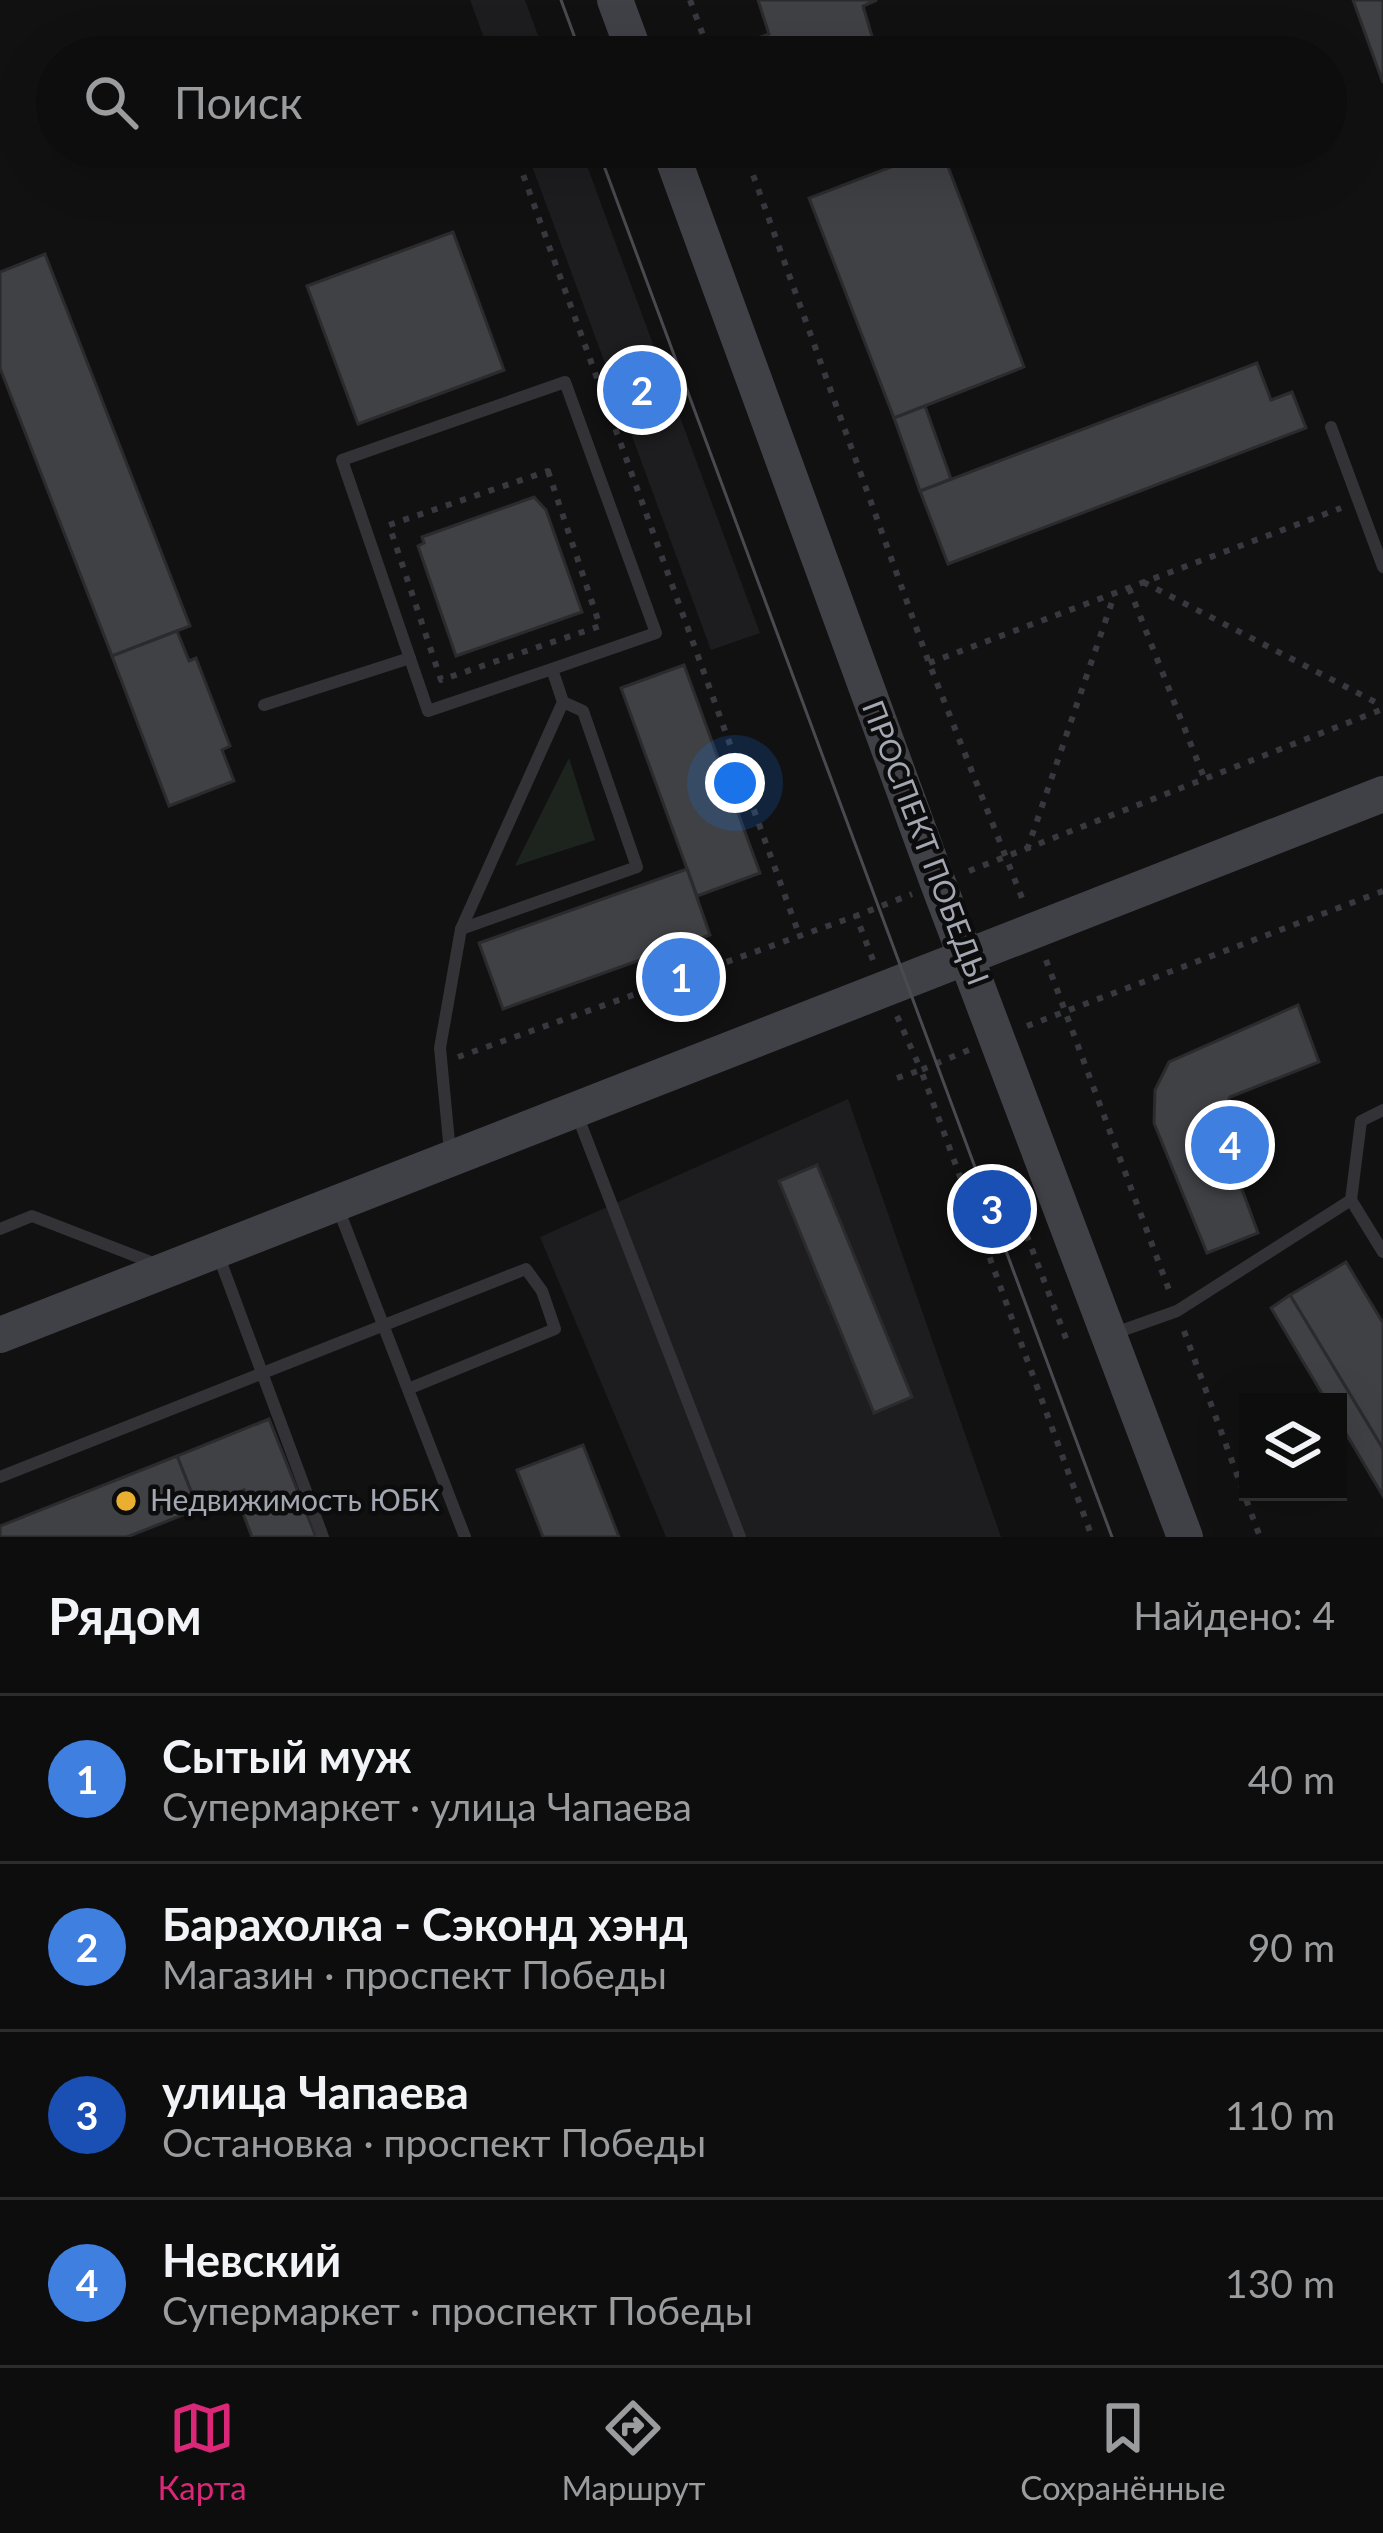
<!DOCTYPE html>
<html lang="ru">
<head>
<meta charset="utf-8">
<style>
	body { margin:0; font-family:Lato,sans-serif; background:#161617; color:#f1f3f6 }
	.controls { position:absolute; right:36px; bottom:36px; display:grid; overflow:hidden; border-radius:0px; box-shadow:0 12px 48px #0002 }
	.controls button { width:108px; height:108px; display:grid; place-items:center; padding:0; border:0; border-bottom:3px solid #2d2d2e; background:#0d0d0e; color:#f1f3f6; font:60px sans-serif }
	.you { position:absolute; left:735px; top:783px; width:42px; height:42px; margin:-30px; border:9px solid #fff; border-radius:50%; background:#1a73e8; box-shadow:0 0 0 18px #1a73e833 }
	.badge { display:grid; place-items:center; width:78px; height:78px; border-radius:50%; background:#db2777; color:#fff; font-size:39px; font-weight:700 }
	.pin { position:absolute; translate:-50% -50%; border:6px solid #fff; box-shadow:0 3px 12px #0006 }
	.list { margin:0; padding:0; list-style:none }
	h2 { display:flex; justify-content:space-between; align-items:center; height:156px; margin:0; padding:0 48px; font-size:51px }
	h2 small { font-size:39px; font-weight:400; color:#9a9c9e }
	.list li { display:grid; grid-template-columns:78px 1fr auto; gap:36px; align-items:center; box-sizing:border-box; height:168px; padding:0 48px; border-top:3px solid #2d2d2e }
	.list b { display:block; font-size:45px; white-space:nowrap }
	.list p { margin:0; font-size:39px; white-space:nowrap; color:#9a9c9e }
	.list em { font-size:39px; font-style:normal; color:#9a9c9e }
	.icon { flex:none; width:66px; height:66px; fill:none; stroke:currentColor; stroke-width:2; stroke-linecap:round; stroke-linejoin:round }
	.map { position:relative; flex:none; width:1383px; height:1537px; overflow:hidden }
	.search { position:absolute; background:#0d0d0e; box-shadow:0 12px 48px #0002; left:36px; right:36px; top:36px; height:132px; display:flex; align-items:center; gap:30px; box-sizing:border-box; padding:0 42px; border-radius:66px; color:#9a9c9e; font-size:45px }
	.sheet { height:828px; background:#0d0d0e }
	nav { display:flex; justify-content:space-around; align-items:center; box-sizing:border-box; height:168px; border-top:3px solid #2d2d2e; background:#0d0d0e; font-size:33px; color:#9a9c9e }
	nav a { display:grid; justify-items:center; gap:6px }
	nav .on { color:#db2777 }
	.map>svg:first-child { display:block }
</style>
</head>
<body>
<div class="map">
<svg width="1383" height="1537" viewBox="0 0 1383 1537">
	<rect width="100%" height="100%" fill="#111112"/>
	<g fill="#1d1d1f">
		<path d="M470 0H525L546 57H491Z"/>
		<path d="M525 147H580L760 633 711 650Z"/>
		<path d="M848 1099 1001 1537H666L540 1237Z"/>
	</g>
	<path fill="#1d241e" d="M569 758 595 840 515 866Z"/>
	<g fill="#404145" stroke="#2b2b2e" stroke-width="3">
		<path d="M758 0H877L863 6 874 43 833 57H736L734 46 769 34Z"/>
		<path d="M1353 0H1383V83Z"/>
		<path d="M941 148 1024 367 894 418 809 198Z"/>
		<path d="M453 232 504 370 358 424 307 286Z"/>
		<path d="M45 254 190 626 112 656 0 368V272Z"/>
		<path d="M1257 363 1271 400 1292 392 1306 428 948 564 920 491Z"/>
		<path d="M925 406 951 479 920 491 894 418Z"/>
		<path d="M534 497 546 510 582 612 456 656 418 546 424 543 422 537Z"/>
		<path d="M177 631 189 661 196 658 230 746 222 750 234 781 169 806 112 656Z"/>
		<path d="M684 665 760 873 697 896 621 688Z"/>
		<path d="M687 869 710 935 503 1009 479 943Z"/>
		<path d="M1298 1005 1319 1062 1230 1097 1218 1124 1258 1233 1207 1253 1154 1123 1155 1090 1169 1062Z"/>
		<path d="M817 1165 912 1397 874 1413 779 1181Z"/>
		<path d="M1346 1262 1383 1323V1449L1290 1295Z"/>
		<path d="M1290 1295 1383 1449V1496L1338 1420V1402H1327L1271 1308Z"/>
		<path d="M269 1419 316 1537H252L241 1508 250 1505 244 1490 198 1509 177 1456Z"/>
		<path d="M583 1445 619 1537H543L517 1470Z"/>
		<path d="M177 1456 198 1509 127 1537H0V1526Z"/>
	</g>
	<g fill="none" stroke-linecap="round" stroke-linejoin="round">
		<g stroke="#38393e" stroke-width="6" stroke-dasharray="6 9" stroke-linecap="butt">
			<path d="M690 0 711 57"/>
			<path d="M513 147 800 937"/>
			<path d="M743 147 929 663 1024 903"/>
			<path d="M548 471 600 626 441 680 389 525Z"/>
			<path d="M1143 582 1383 706"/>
			<path d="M1129 588 1205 780"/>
			<path d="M929 663 1341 508"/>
			<path d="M1027 850 1115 593"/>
			<path d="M969 871 1383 709"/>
			<path d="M873 960 856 916 912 894"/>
			<path d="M1046 960 1169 1290"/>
			<path d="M897 1016 921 1070 971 1049"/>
			<path d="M1027 1026 1383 891"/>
			<path d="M458 1057 856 916"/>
			<path d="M897 1078 921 1070 1092 1537"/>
			<path d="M979 1234 1021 1220 1067 1341"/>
			<path d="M1184 1331 1260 1537"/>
		</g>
		<g stroke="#323237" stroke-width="12">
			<path d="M1331 427 1383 567"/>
			<path d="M264 705 410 658"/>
			<path d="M461 929 637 867 583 711 563 702"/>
			<path d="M576 1112 740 1537"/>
			<path d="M450 1152 440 1048 461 929 563 702 552 669 428 711 342 460 565 382 656 633 552 669"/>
			<path d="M1351 1200 1383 1252"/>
			<path d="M338 1208 465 1537"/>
			<path d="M0 1229 32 1216 156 1264"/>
			<path d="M219 1257 323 1537"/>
			<path d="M1115 1333 1177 1311 1351 1200 1361 1121 1383 1110"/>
			<path d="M0 1477 526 1269 542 1291 555 1329 408 1389"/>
		</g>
		<g stroke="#404147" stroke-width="36">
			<path d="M615 0 636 57"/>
			<path d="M669 147 938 883 1185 1537"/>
			<path d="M0 1335 1383 794"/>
		</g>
		<g stroke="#494a50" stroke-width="3">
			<path d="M561 0 582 57"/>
			<path d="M597 147 1112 1537"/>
		</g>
	</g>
	<circle fill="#eaae30" stroke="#0c0c0d" stroke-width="4.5" cx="126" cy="1501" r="12"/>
	<g text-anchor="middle" stroke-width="9" stroke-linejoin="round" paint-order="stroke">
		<g font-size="30" fill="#a2a7b2" stroke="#0c0c0d">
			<text transform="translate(925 843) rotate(69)" y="10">ПРОСПЕКТ ПОБЕДЫ</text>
		</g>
		<g font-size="30" fill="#a2a7b2" stroke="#0c0c0d" text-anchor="start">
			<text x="150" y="1511">Недвижимость ЮБК</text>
		</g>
	</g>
</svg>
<div class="controls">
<button><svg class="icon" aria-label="layers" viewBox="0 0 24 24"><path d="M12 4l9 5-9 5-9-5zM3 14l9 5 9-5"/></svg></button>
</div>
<div class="you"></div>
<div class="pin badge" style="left:681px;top:977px;background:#3f7fe0">1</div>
<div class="pin badge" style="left:642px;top:390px;background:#3f7fe0">2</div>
<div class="pin badge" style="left:992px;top:1209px;background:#1a4fb4">3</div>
<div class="pin badge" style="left:1230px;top:1145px;background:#3f7fe0">4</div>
<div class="search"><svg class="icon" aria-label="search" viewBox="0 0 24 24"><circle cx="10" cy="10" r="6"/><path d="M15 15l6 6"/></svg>Поиск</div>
</div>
<section class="sheet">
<h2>Рядом<small>Найдено: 4</small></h2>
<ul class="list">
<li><span class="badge" style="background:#3f7fe0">1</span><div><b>Сытый муж</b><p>Супермаркет · улица Чапаева</p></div><em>40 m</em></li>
<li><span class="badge" style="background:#3f7fe0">2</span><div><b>Барахолка - Сэконд хэнд</b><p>Магазин · проспект Победы</p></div><em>90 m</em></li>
<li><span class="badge" style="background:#1a4fb4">3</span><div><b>улица Чапаева</b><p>Остановка · проспект Победы</p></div><em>110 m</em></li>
<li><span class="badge" style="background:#3f7fe0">4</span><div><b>Невский</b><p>Супермаркет · проспект Победы</p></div><em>130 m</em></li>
</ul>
</section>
<nav>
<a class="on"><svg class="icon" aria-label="map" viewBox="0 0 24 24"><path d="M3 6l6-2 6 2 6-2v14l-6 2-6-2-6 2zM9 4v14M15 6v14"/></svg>Карта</a>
<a><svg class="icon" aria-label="directions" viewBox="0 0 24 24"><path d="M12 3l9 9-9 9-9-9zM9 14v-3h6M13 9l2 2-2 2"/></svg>Маршрут</a>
<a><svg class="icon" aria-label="saved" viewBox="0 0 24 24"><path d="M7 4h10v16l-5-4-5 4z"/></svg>Сохранённые</a>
</nav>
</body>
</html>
